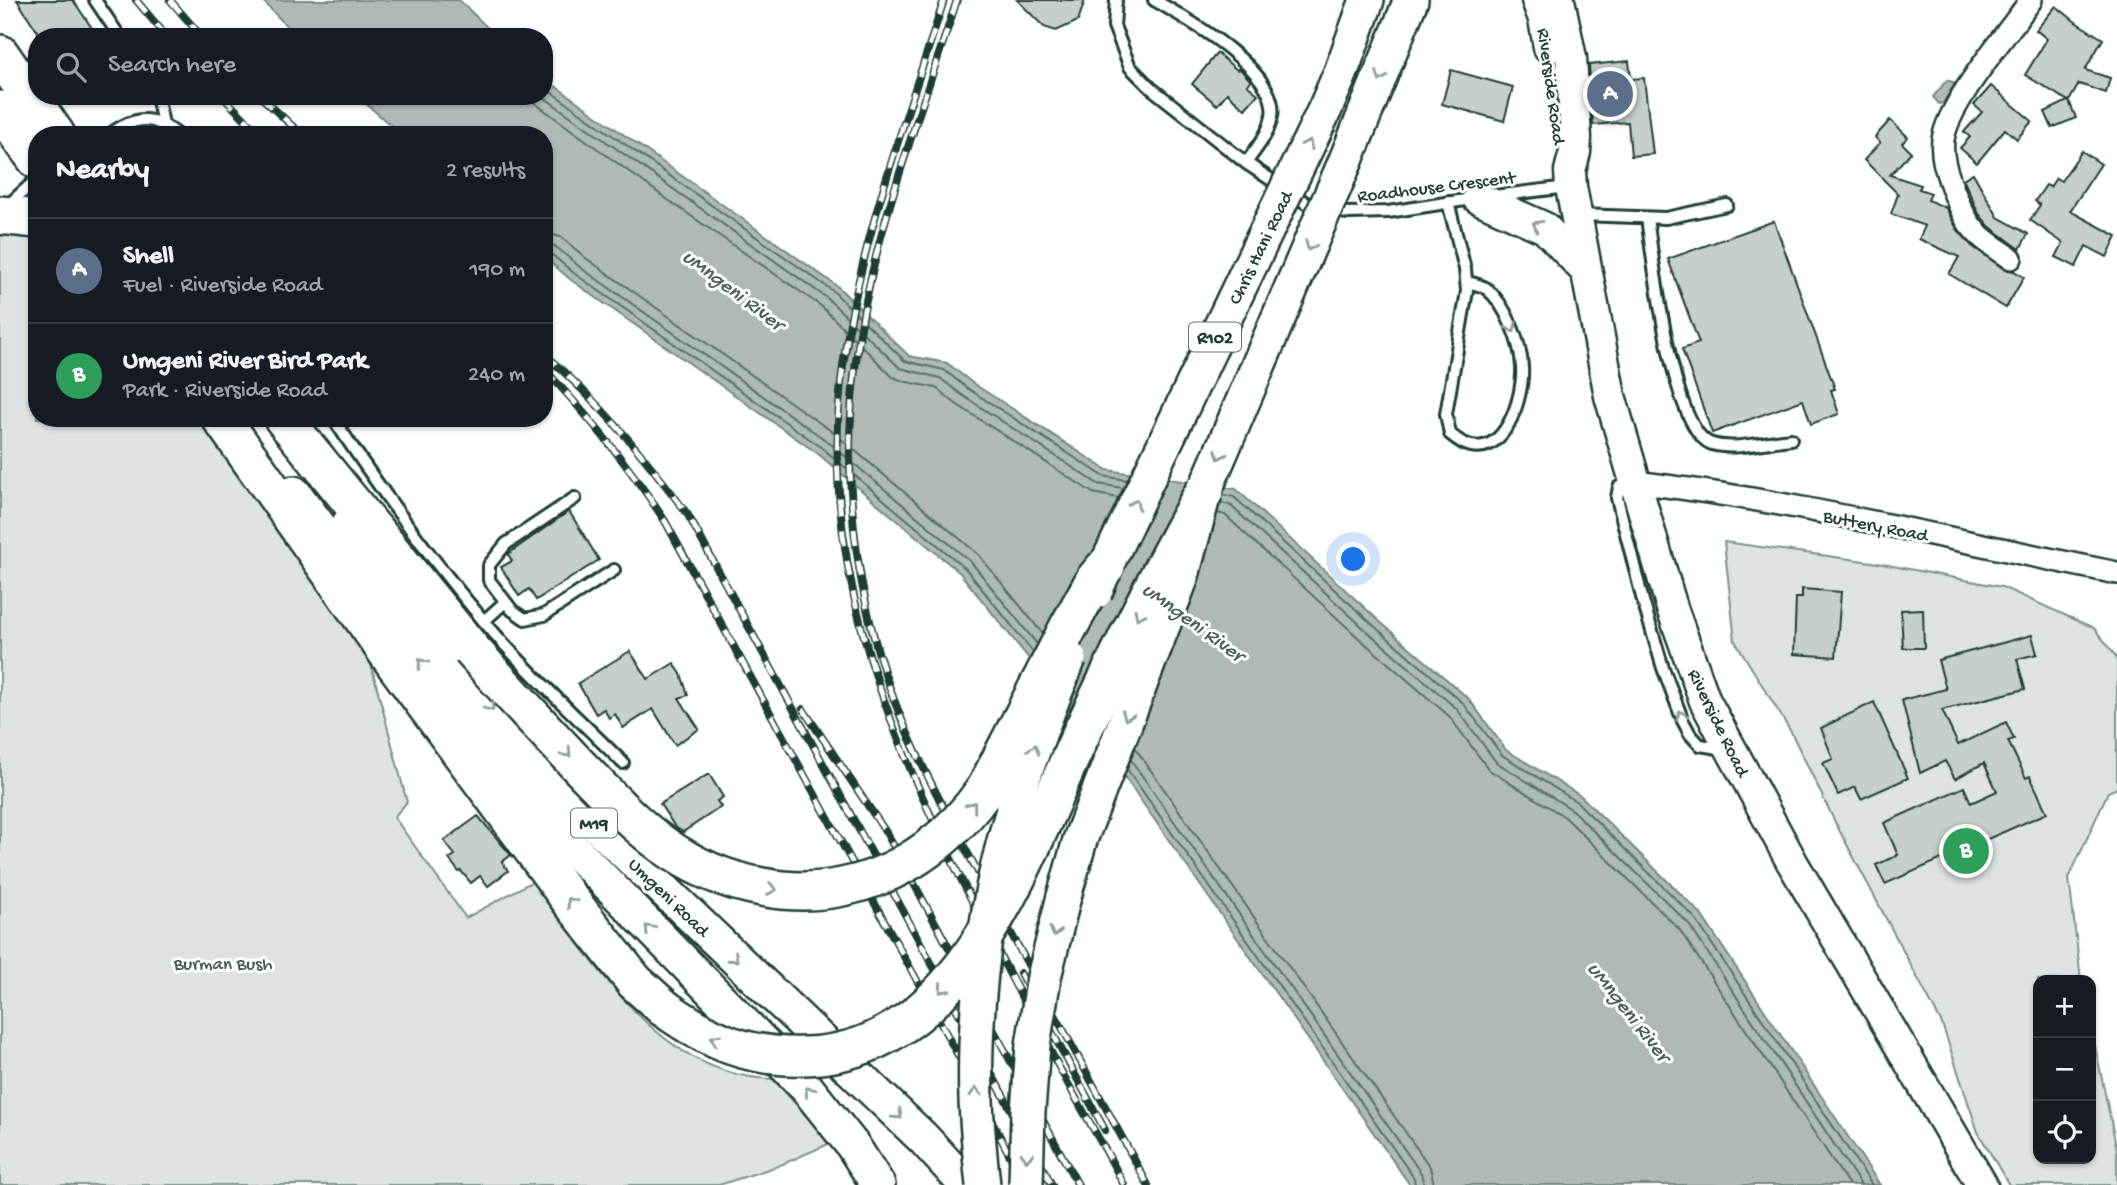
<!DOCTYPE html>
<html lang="en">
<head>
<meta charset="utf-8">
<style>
	body { margin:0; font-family:"Gochi Hand",sans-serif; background:#20242c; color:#f1f3f6 }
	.controls { position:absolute; right:21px; bottom:21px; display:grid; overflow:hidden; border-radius:14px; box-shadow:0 2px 5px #0004 }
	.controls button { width:63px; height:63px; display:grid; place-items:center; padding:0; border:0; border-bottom:2px solid #363941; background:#171b24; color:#f1f3f6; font:35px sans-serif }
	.you { position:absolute; left:1354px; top:560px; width:24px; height:24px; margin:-18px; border:5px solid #fff; border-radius:50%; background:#1a73e8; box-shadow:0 0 0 10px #1a73e833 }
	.badge { display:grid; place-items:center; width:46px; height:46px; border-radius:50%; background:#c8321e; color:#fff; font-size:23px; font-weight:700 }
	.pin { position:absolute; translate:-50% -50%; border:4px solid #fff; box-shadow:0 2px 7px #0006 }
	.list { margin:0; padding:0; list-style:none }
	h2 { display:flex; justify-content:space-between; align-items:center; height:91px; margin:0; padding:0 28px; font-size:30px }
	h2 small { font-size:23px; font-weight:400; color:#9ea1a6 }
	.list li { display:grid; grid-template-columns:46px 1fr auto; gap:21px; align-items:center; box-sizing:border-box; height:105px; padding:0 28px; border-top:2px solid #363941 }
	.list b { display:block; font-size:26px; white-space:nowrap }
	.list p { margin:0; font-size:23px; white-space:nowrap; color:#9ea1a6 }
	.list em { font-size:23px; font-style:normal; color:#9ea1a6 }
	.icon { flex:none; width:38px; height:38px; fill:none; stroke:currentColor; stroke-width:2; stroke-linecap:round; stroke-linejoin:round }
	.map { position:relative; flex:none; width:2117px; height:1185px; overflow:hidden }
	.search { position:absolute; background:#171b24; box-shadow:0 2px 5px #0004; left:28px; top:28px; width:525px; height:77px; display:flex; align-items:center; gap:18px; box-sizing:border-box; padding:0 24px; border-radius:28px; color:#9ea1a6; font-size:26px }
	.panel { position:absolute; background:#171b24; box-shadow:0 2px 5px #0004; left:28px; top:126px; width:525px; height:301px; border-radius:28px }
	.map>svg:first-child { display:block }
</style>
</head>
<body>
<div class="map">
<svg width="2117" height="1185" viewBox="0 0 2117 1185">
	<rect width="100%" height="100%" fill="#fff"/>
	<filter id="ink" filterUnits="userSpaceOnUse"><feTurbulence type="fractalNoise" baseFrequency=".0143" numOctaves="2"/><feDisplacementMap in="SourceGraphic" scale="14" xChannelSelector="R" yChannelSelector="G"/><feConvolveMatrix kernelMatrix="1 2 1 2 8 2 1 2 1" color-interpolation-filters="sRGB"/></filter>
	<g filter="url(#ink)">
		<g fill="#dee3e2" stroke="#7e908b" stroke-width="2">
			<path d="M37 196V418H204L368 653 407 802 394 817 466 918 533 881C595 962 658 1077 773 1079L831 1143 778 1166 719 1185H0V221L19 212Z"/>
			<path d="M1724 542 1872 562 2002 587 2094 628 2117 658V788L2108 792 2069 878 2081 980H2038V1159H2091V1027L2117 1150V1185H2009L1978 1132 1942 1024 1836 824 1791 732 1735 641Z"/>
		</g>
		<g fill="#afbab7" stroke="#758883" stroke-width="2">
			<path d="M262 0H459L497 37H297Z"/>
			<path d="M544 78 837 286 909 356 947 363 971 382 1107 470 1236 489 1378 620 1469 699 1506 750 1581 796 1700 913 1880 1185H1410L1126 779 960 573 817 453 571 280 544 257V135H402L357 96H544Z"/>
			<path d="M1947 80 1955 83 1943 103 1939 104 1933 97Z"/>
		</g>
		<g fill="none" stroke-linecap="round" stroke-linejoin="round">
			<g stroke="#596f68" stroke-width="2">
				<path d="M544 87 833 291 905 361 944 370 967 388 1103 476 1127 480"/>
				<path d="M525 96 668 200 821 306 893 377 903 381 936 388 956 404 1093 493 1118 498"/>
				<path d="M542 96 827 298 900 368 940 378 962 395 1098 484 1123 488"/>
				<path d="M544 233 561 237 587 259 834 433 978 554 1043 634"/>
				<path d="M544 244 555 246 581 268 827 441 971 562 1037 644"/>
				<path d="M544 252 551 254 575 274 821 447 965 568 1033 652"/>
				<path d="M1224 495 1234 497 1373 625 1463 703 1502 755 1577 802 1694 917 1872 1185"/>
				<path d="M1221 503 1230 505 1367 631 1457 709 1496 762 1571 809 1688 923 1861 1185"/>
				<path d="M1218 513 1225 515 1360 639 1449 716 1489 770 1565 817 1679 929 1849 1185"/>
				<path d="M1135 748 1430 1167 1434 1185"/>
				<path d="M1131 760 1421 1173 1424 1185"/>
				<path d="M1127 769 1414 1178 1415 1185"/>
			</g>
		</g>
		<g fill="#c7cfcc" stroke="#1f3d34" stroke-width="2">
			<path d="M17 0H73L98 37H41Z"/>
			<path d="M1017 0H1085L1078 21 1056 31 1044 27Z"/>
			<path d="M2056 6 2077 23 2103 39 2085 70 2110 78 2106 93 2079 84 2069 101 2076 118 2052 128 2045 112 2068 101 2025 75 2047 39 2036 30Z"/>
			<path d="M1217 53 1237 70 1239 68 1241 70 1251 81 1247 85 1258 94 1245 109 1227 93 1217 105 1192 84Z"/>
			<path d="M1629 61 1631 79 1644 78 1653 154 1631 156 1628 122 1593 125 1589 65Z"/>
			<path d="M1451 70 1513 87 1504 121 1442 104Z"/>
			<path d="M1991 86 2032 121 2017 139 2005 129 1977 163 1960 148 1970 137 1964 132 1982 112 1974 105Z"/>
			<path d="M1890 120 1908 137 1902 143 1911 152 1890 175 1921 185 1919 189 1931 193 1928 200 1946 208 1957 229 1972 246 2004 269 2014 271 2024 277 2006 308 1949 274 1959 257 1919 239 1925 226 1891 214 1898 194 1864 160 1880 143 1875 137Z"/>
			<path d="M2082 151 2101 164 2070 211 2117 236 2107 257 2086 246 2076 267 2056 257 2063 243 2030 220 2040 205 2035 201 2046 185 2050 187 2056 178 2061 181Z"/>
			<path d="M1973 173 1998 217 2028 234 2020 249 1989 226 1979 214 1963 179Z"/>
			<path d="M1774 221 1835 389 1831 390 1839 414 1811 424 1803 400 1712 433 1682 349 1699 343 1668 259Z"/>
			<path d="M569 511 599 560 536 600 529 589 519 596 501 567 512 561 508 554Z"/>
			<path d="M1802 589 1841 592 1836 657 1794 654 1796 598H1802Z"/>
			<path d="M1923 609 1924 648H1903L1901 610Z"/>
			<path d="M2032 635 2037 654 2017 659 2025 689 1942 710 1958 745 2006 722 2014 739 2008 741 2026 778 2030 776 2047 813 1885 884 1876 865 1898 855 1884 823 1964 787 1971 803 1997 791 1984 763 1955 779 1945 761 1920 773 1902 700 1946 689 1938 660Z"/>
			<path d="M630 651 648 679 674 663 681 674 688 695 679 698 699 729 675 745 653 709 623 728 615 714 609 718 604 709 596 714 578 683Z"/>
			<path d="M1874 702 1908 778 1861 799 1855 787 1838 795 1823 763 1833 759 1821 728Z"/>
			<path d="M709 774 723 797 717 801 721 807 683 832 675 827 660 804Z"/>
			<path d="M478 816 511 855 502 862 508 871 488 886 480 876 471 883 461 871 459 872 449 859 455 855 444 841Z"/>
		</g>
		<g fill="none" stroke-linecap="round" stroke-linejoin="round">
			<defs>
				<g id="lane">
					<path d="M95 0 120 37"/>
					<path d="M1116 0 1114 26 1130 67 1151 88 1246 163 1306 203 1327 210 1348 213 1388 212 1478 198"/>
					<path d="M1154 0C1187 19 1280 71 1272 116 1269 134 1256 149 1246 163"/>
					<path d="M157 96 163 124"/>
					<path d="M109 135C134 116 153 114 178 135"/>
					<path d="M1494 196 1568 187"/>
					<path d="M1448 202 1465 269 1467 291 1446 414 1450 434C1454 437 1459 441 1463 443 1504 463 1524 397 1522 367 1521 343 1506 305 1487 289 1482 285 1472 284 1466 281"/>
					<path d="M5 208 37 179"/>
					<path d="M1578 215 1666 218 1727 205"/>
					<path d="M1647 218C1653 258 1672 432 1712 444 1736 451 1767 441 1791 439"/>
					<path d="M333 418C379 488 428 555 482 619 525 670 576 716 623 763"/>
					<path d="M1634 482 1619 487 1617 498 1643 601 1663 668 1683 721 1690 734 1700 745 1725 749"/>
					<path d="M575 498 506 544 489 565V580L512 610 525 619 544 615 614 570"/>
					<path d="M484 621 505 602"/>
				</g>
				<g id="street">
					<path d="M2011 258C1974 234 1968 229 1952 187 1946 171 1941 156 1943 140 1948 103 2008 33 2031 0"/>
					<path d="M1634 482C1797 501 1956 541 2117 573"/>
				</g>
				<g id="secondary">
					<path d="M1537 0 1544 19 1549 47"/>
					<path d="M1559 0 1571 58 1576 138 1575 152 1570 171 1571 187 1610 396 1672 608 1705 701 1792 862 1982 1185"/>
					<path d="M1478 198 1545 228 1585 270"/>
				</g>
				<g id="primary">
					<path d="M1325 109 1341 72 1367 0"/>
					<path d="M1346 160 1411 0"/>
					<path d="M294 493 462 715 560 835 806 1087 853 1146 878 1185"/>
					<path d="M349 524 383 571 504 725 589 818 924 1139 966 1185"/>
				</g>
				<g id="highway">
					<path d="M0 54 56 135"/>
					<path d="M0 110 37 160"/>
					<path d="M0 215 37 219"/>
					<path d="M221 418 396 665 570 900 635 982 664 1008"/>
					<path d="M283 418 471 649"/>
				</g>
			</defs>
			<use href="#lane" stroke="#1f3d34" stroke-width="16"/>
			<use href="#street" stroke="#1f3d34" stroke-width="26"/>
			<use href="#secondary" stroke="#1f3d34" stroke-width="35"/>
			<use href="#primary" stroke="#1f3d34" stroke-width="38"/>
			<use href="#highway" stroke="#1f3d34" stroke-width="42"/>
			<use href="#lane" stroke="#fff" stroke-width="10"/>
			<use href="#street" stroke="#fff" stroke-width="21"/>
			<use href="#secondary" stroke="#fff" stroke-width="30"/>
			<use href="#primary" stroke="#fff" stroke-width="33"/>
			<use href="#highway" stroke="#fff" stroke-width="37"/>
			<defs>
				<g id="rail">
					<path d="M136 0 167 37"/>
					<path d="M170 0 202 37"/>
					<path d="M944 0C906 120 860 241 843 366 818 552 880 714 960 877 996 949 1033 1020 1072 1091 1089 1122 1108 1153 1124 1185"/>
					<path d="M957 0C919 118 871 238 856 361 839 489 858 624 911 741 939 803 973 862 1005 922 1052 1010 1100 1097 1148 1185"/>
					<path d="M222 96 261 135"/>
					<path d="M260 96 302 135"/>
					<path d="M544 354C600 403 644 455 688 515L1052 1185"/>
					<path d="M544 369C589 416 629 466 665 521L959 1057 1025 1185"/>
					<path d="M803 709 887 834 1078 1185"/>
					<path d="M1020 973 1105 1130"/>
				</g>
			</defs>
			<use href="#rail" stroke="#1f3d34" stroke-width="8"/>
			<use href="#rail" stroke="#fff" stroke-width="5" stroke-dasharray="16" stroke-linecap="butt"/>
			<defs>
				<g id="primary-bridge">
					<path d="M1095 592 1106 566 1325 109"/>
					<path d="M983 1185C980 1157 977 1128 976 1100 974 1042 979 981 987 924 999 834 1035 742 1069 658"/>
					<path d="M1026 1185 1028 1111 1033 1045 1044 977 1063 900 1080 840 1181 579 1205 490 1346 160"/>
				</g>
				<g id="highway-bridge">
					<path d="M471 649C505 688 540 725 576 763 633 822 677 872 762 887 793 893 820 893 851 885 908 871 954 835 986 788L1068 628 1095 579 1106 566"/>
					<path d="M664 1008C710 1041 748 1058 805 1056 967 1052 1026 851 1083 730 1121 649 1161 568 1205 490"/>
				</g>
			</defs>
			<use href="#primary-bridge" stroke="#1f3d34" stroke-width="38" stroke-linecap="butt"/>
			<use href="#highway-bridge" stroke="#1f3d34" stroke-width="42" stroke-linecap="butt"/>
			<use href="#primary-bridge" stroke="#fff" stroke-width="33"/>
			<use href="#highway-bridge" stroke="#fff" stroke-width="37"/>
		</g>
		<defs><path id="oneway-chevron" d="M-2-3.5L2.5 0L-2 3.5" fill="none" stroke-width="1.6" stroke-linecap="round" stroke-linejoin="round" transform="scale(1.75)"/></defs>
		<g stroke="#8f9e9a">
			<use href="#oneway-chevron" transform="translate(1381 77) rotate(112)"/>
			<use href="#oneway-chevron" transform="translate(1308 144) rotate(-64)"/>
			<use href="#oneway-chevron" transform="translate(1537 225) rotate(-150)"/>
			<use href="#oneway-chevron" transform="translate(1310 246) rotate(113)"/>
			<use href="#oneway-chevron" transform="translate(1512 328) rotate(66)"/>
			<use href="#oneway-chevron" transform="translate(1220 455) rotate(113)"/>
			<use href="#oneway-chevron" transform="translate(1135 504) rotate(-64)"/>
			<use href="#oneway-chevron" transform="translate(1139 615) rotate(116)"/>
			<use href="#oneway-chevron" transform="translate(422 663) rotate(-127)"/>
			<use href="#oneway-chevron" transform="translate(490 707) rotate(52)"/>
			<use href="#oneway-chevron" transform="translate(1681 715) rotate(-111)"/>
			<use href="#oneway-chevron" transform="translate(1127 716) rotate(111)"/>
			<use href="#oneway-chevron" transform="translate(1034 749) rotate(-71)"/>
			<use href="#oneway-chevron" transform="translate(567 753) rotate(46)"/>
			<use href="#oneway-chevron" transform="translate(972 806) rotate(-52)"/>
			<use href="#oneway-chevron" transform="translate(772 889) rotate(9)"/>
			<use href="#oneway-chevron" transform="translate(571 902) rotate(-127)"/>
			<use href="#oneway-chevron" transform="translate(649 929) rotate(-134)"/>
			<use href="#oneway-chevron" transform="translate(1055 932) rotate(104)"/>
			<use href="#oneway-chevron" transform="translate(734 958) rotate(43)"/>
			<use href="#oneway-chevron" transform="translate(943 989) rotate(130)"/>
			<use href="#oneway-chevron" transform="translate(715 1039) rotate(-155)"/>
			<use href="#oneway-chevron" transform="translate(809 1091) rotate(-130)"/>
			<use href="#oneway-chevron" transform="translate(976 1092) rotate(-91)"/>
			<use href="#oneway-chevron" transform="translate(898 1115) rotate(43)"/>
			<use href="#oneway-chevron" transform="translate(1027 1157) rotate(91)"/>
		</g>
	</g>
	<g text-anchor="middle" stroke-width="6" stroke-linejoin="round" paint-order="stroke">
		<g fill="#fff" stroke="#627771" stroke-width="2">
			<rect x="1189" y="322.5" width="52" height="29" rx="5"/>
			<rect x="571" y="808.5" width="46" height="29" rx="5"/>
		</g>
		<g font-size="18" font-weight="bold" fill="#1f3d34">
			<text x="1215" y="343">R102</text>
			<text x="594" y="829">M19</text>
		</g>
		<g font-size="19" fill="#1f3d34" stroke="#fff">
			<text transform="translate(1553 86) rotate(82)" y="7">Riverside Road</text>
			<text transform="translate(1436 185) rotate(-7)" y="7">Roadhouse Crescent</text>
			<text transform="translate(1259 247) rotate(-64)" y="7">Chris Hani Road</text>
			<text transform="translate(1876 524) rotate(11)" y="7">Buttery Road</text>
			<text transform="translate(1720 722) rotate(64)" y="7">Riverside Road</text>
			<text transform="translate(670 896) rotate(44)" y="7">Umgeni Road</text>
		</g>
		<g font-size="19" fill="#455e57" stroke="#fff">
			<text x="223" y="969">Burman Bush</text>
		</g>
		<g font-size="21" font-style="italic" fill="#4a625b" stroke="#fff">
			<text transform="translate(734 289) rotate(37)" y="7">uMngeni River</text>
			<text transform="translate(1194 621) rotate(36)" y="7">uMngeni River</text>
			<text transform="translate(1630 1011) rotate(52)" y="7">uMngeni River</text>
		</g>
	</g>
</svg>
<div class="controls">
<button>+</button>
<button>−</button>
<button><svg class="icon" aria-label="locate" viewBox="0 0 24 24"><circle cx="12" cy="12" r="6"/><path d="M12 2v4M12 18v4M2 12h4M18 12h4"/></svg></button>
</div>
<div class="you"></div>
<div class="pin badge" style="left:1610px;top:94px;background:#5c6f8a">A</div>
<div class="pin badge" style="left:1966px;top:851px;background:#2e9e5b">B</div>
<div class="search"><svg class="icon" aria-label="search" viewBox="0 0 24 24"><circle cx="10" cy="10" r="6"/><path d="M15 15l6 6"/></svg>Search here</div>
<section class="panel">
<h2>Nearby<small>2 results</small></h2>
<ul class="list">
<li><span class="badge" style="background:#5c6f8a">A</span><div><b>Shell</b><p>Fuel · Riverside Road</p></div><em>190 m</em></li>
<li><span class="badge" style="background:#2e9e5b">B</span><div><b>Umgeni River Bird Park</b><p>Park · Riverside Road</p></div><em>240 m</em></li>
</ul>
</section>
</div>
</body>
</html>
